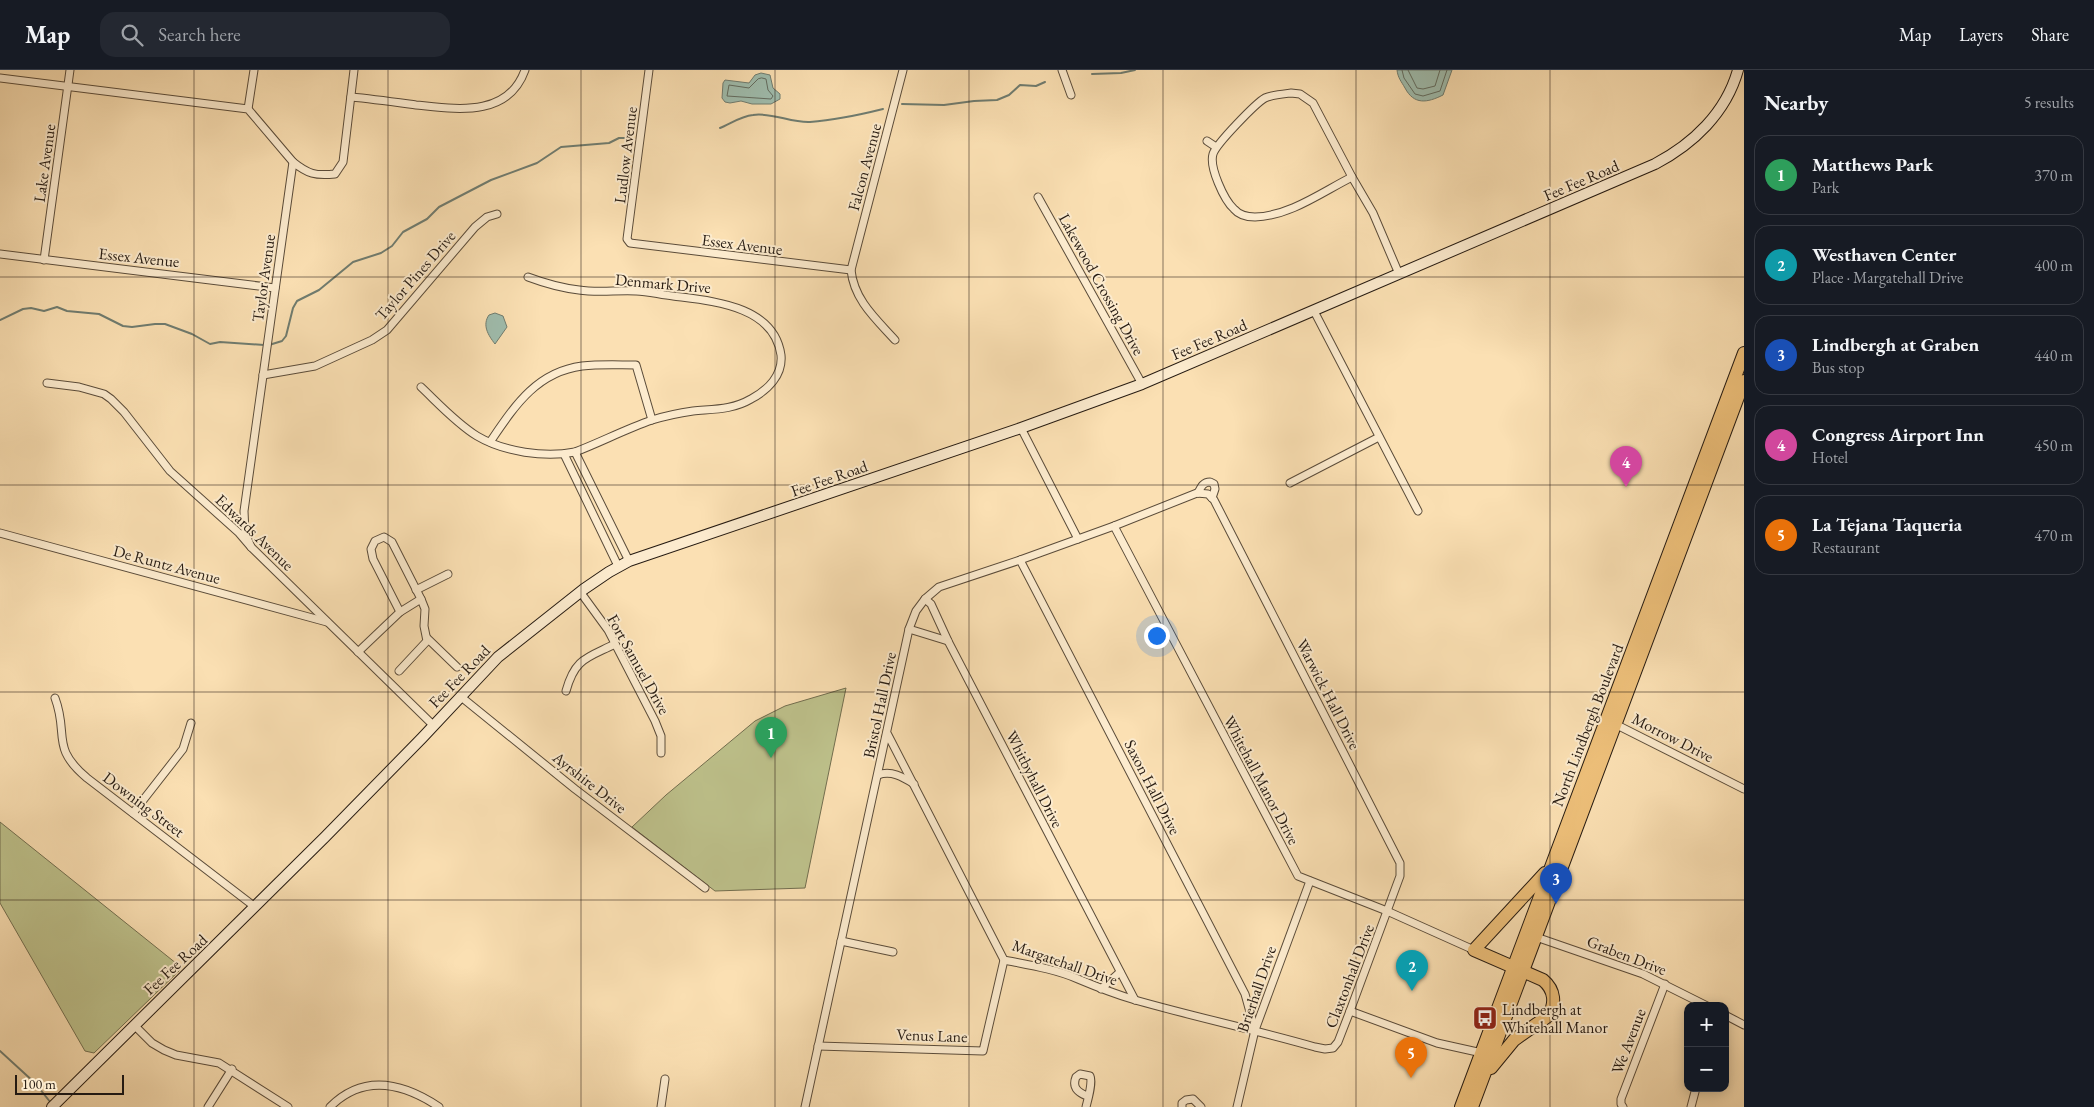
<!DOCTYPE html>
<html lang="en">
<head>
<meta charset="utf-8">
<style>
	body { margin:0; font-family:"EB Garamond",serif; background:#242831; color:#f1f3f6 }
	.controls { position:absolute; right:15px; bottom:15px; display:grid; overflow:hidden; border-radius:10px; box-shadow:0 2px 12px #0003 }
	.controls button { width:45px; height:45px; display:grid; place-items:center; padding:0; border:0; border-bottom:1px solid #363941; background:#171b24; color:#f1f3f6; font:25px sans-serif }
	.scale { position:absolute; left:15px; bottom:12px; width:109px; box-sizing:border-box; padding-left:5px; border:2px solid #261b12; border-top:0; font-size:14px; line-height:18px; white-space:nowrap; color:#261b12; -webkit-text-stroke:4px #fcebce; paint-order:stroke }
	.you { position:absolute; left:1156px; top:565px; width:18px; height:18px; margin:-12px; border:4px solid #fff; border-radius:50%; background:#1a73e8; box-shadow:0 0 0 8px #1a73e833 }
	.badge { display:grid; place-items:center; width:32px; height:32px; border-radius:50%; background:#2563eb; color:#fff; font-size:16px; font-weight:700 }
	.pin { position:absolute; translate:-50% -41px; filter:drop-shadow(0 1px 2px #0008) }
	.pin::after { content:''; position:absolute; top:26px; width:18px; height:15px; background:inherit; clip-path:polygon(0 0,100% 0,50% 100%) }
	.list { margin:0; padding:0; list-style:none }
	h2 { display:flex; justify-content:space-between; align-items:center; height:65px; margin:0; padding:0 20px; font-size:21px }
	h2 small { font-size:16px; font-weight:400; color:#9ea1a6 }
	.list li { display:grid; grid-template-columns:32px 1fr auto; gap:15px; align-items:center; box-sizing:border-box; height:80px; margin:0 10px 10px; padding:0 10px; border:1px solid #363941; border-radius:15px }
	.list b { display:block; font-size:19px; white-space:nowrap }
	.list p { margin:0; font-size:16px; white-space:nowrap; color:#9ea1a6 }
	.list em { font-size:16px; font-style:normal; color:#9ea1a6 }
	.icon { flex:none; width:28px; height:28px; fill:none; stroke:currentColor; stroke-width:2; stroke-linecap:round; stroke-linejoin:round }
	.map { position:relative; flex:none; width:1744px; height:1037px; overflow:hidden }
	header { display:flex; align-items:center; gap:30px; box-sizing:border-box; height:70px; padding:0 25px; background:#171b24; border-bottom:1px solid #363941 }
	header strong { font-size:24px }
	nav { display:flex; gap:28px; margin-inline-start:auto; font-size:18px }
	.search { width:350px; height:45px; background:#242831; display:flex; align-items:center; gap:12px; box-sizing:border-box; padding:0 18px; border-radius:15px; color:#9ea1a6; font-size:19px }
	main { display:flex }
	aside { flex:1; background:#171b24 }
	.map>svg:first-child { display:block }
</style>
</head>
<body>
<header>
<strong>Map</strong>
<div class="search"><svg class="icon" aria-label="search" viewBox="0 0 24 24"><circle cx="10" cy="10" r="6"/><path d="M15 15l6 6"/></svg>Search here</div>
<nav><a>Map</a><a>Layers</a><a>Share</a></nav>
</header>
<main>
<div class="map">
<svg width="1744" height="1037" viewBox="0 0 1744 1037">
	<rect width="100%" height="100%" fill="#fbe0b3"/>
	<filter id="stains"><feTurbulence type="fractalNoise" baseFrequency=".004" numOctaves="4"/><feColorMatrix values="0 0 0 0 .2 0 0 0 0 .09 0 0 0 0 .02 0 0 0 .5 -.17"/></filter>
	<radialGradient id="worn" r=".72"><stop offset=".6" stop-color="#630" stop-opacity="0"/><stop offset="1" stop-color="#630" stop-opacity=".3"/></radialGradient>
	<g fill="#bec28c" stroke="#726e4f">
		<path d="M846 618 805 818 715 821 632 757 666 725 755 651 785 636Z"/>
		<path d="M0 752 182 898 94 983 85 981 0 833Z"/>
	</g>
	<g fill="#9fbdae" stroke="#6f7c70">
		<path d="M1397 0H1452L1443 25C1427 33 1414 35 1405 18 1401 11 1398 8 1397 0Z"/>
		<path d="M761 3 770 5 773 18 780 24V29L771 34H752L741 31 730 33 725 32 722 28 723 13 725 10 749 13 755 5Z"/>
		<path d="M495 243 503 246 507 257 495 274C488 265 482 255 489 245Z"/>
	</g>
	<g fill="none" stroke-linecap="round" stroke-linejoin="round">
		<g stroke="#626c60" stroke-width="1">
			<path d="M1402 0 1404 8 1415 24 1423 26 1440 21 1447 0"/>
			<path d="M1408 0 1417 18 1423 19 1435 16 1440 0"/>
			<path d="M762 8 766 9 768 20 773 26 771 29 727 26 729 15 749 18 758 9Z"/>
		</g>
		<g stroke="#6f7c70" stroke-width="2">
			<path d="M1092 4 1121 3 1135 0"/>
			<path d="M902 34 944 35 974 31 997 30 1009 25 1020 15 1036 16 1045 12"/>
			<path d="M720 58C730 54 741 46 753 45 772 42 791 53 810 52 836 50 859 45 883 39"/>
			<path d="M0 250 23 239 31 238 44 241 57 237 67 241 99 244 123 256 132 257 155 254H165L192 264 210 274 220 272 264 275"/>
			<path d="M269 275 282 271 286 266 293 238 297 231 319 220 353 192 381 183 392 176 403 162 427 149 439 137 491 110 537 93 561 77 609 73 619 68H630"/>
			<path d="M0 981 35 1013 51 1033"/>
		</g>
		<defs>
			<g id="street">
				<path d="M649 0 627 169 630 173 851 200"/>
				<path d="M1062 0 1071 25"/>
				<path d="M0 8 248 39 293 92"/>
				<path d="M1291 23 1300 24 1313 33 1352 107C1322 122 1290 146 1255 147 1247 147 1239 145 1234 139 1224 130 1209 97 1213 84 1216 74 1256 33 1265 28 1272 25 1283 24 1291 23Z"/>
				<path d="M351 27C373 29 394 32 416 35 456 39 508 48 525 0"/>
				<path d="M248 39 254 0"/>
				<path d="M1207 71 1216 77"/>
				<path d="M1352 107 1373 143 1399 204"/>
				<path d="M1038 127 1142 314"/>
				<path d="M0 184 275 218"/>
				<path d="M44 190 70 0"/>
				<path d="M1314 241 1418 441"/>
				<path d="M895 270C876 249 854 230 851 200L903 0"/>
				<path d="M263 305 315 296 372 270 387 260 475 157 487 147 497 144"/>
				<path d="M47 313 79 317 104 324 111 329 124 342 170 401 239 463 251 477 433 655"/>
				<path d="M421 317C438 333 456 353 477 366 504 382 545 388 575 382 601 372 626 359 652 350 665 346 679 343 693 341 714 339 732 340 751 329 768 320 783 305 781 285 774 235 711 231 673 226 661 225 648 221 636 221 617 220 597 223 579 220 562 218 544 213 528 207"/>
				<path d="M1021 358 1078 469"/>
				<path d="M490 372C514 337 536 302 582 296 600 294 618 295 636 295L652 350"/>
				<path d="M575 382 629 491"/>
				<path d="M564 384 618 496"/>
				<path d="M1290 413 1379 367"/>
				<path d="M1198 423C1201 417 1203 412 1210 412L1214 414 1215 419 1212 428"/>
				<path d="M1114 456 1298 806 1387 841 1474 880"/>
				<path d="M0 463 327 552"/>
				<path d="M251 477 245 463 244 441 293 92C308 104 315 106 335 104L343 92 354 0"/>
				<path d="M1020 490 1245 924 1255 960"/>
				<path d="M416 520 448 504"/>
				<path d="M581 523 608 560 655 651 661 666V683"/>
				<path d="M925 529 931 534 948 571 1135 930"/>
				<path d="M400 542 373 489 371 479 375 471 384 467 392 472 421 529"/>
				<path d="M909 559 948 571"/>
				<path d="M427 568 457 597"/>
				<path d="M358 582 400 542 421 529 425 539 424 556 427 571 399 601"/>
				<path d="M566 621C575 588 587 588 615 574"/>
				<path d="M460 626 575 719 705 818"/>
				<path d="M55 628C69 665 50 677 87 708L255 837"/>
				<path d="M1615 654 1744 719"/>
				<path d="M878 705C891 700 903 707 914 714"/>
				<path d="M133 743 183 679 191 653"/>
				<path d="M1536 867 1643 904 1707 936"/>
				<path d="M841 871 893 882"/>
				<path d="M1101 919 1120 902"/>
				<path d="M1350 941 1437 973 1482 983"/>
				<path d="M1725 945 1744 955"/>
				<path d="M134 955 152 973 164 980 176 985 219 993 288 1037"/>
				<path d="M818 976 983 981 1004 890"/>
				<path d="M208 1037 232 999"/>
				<path d="M330 1037C364 1003 403 1013 439 1037"/>
				<path d="M661 1037 665 1009"/>
				<path d="M805 1037 909 559 916 541 925 529 939 517 1020 490 1114 456 1197 423 1208 424 1214 430 1400 793V806L1350 941 1338 972 1333 978 1325 979 1315 977C1256 960 1195 947 1135 930 1115 924 1097 917 1078 909 1055 899 1029 895 1004 890L887 663"/>
				<path d="M1086 1037C1088 1029 1093 1012 1090 1006L1080 1004 1076 1007C1072 1017 1077 1022 1087 1026"/>
				<path d="M1182 1037V1033L1186 1030 1193 1029 1201 1037"/>
				<path d="M1237 1037 1255 960 1310 811"/>
				<path d="M1623 1037 1621 1034V1029L1665 914"/>
				<path d="M1691 1037 1696 1018"/>
			</g>
			<path id="secondary" d="M52 1037 325 767 422 668 498 587 584 519 609 502 629 491 1021 358 1142 314 1655 94C1693 74 1726 43 1738 0"/>
			<g id="highway">
				<path d="M1491 998 1514 970 1548 946C1556 934 1555 920 1543 910L1474 880 1545 803"/>
				<path d="M1461 1037 1744 283"/>
				<path d="M1472 1037 1744 311"/>
			</g>
		</defs>
		<use href="#street" stroke="#5b4c3a" stroke-width="9"/>
		<use href="#secondary" stroke="#261b12" stroke-width="12"/>
		<use href="#highway" stroke="#261b12" stroke-width="14"/>
		<use href="#street" stroke="#fcebce" stroke-width="7"/>
		<use href="#secondary" stroke="#fcebce" stroke-width="10"/>
		<use href="#highway" stroke="#eec07a" stroke-width="12"/>
	</g>
	<path fill="none" stroke="#261b12" stroke-width="1" stroke-opacity="0.55" d="M194 0V1037M388 0V1037M581 0V1037M775 0V1037M969 0V1037M1163 0V1037M1356 0V1037M1550 0V1037M0 207H1744M0 415H1744M0 622H1744M0 830H1744"/>
	<defs>
		<symbol id="bus-square" viewBox="-11 -11 22 22"><rect x="-9" y="-9" width="18" height="18" rx="4" fill="#8f2418" stroke="#fcebce"/><path d="M-5-6H5V4H4V6H2V4H-2V6H-4V4H-5ZM-3.5-4V0h7V-4ZM-3.5 1.2v1.5H-2V1.2ZM2 1.2v1.5H3.5V1.2Z" fill="#fff"/></symbol>
	</defs>
	<g fill-rule="evenodd">
		<use href="#bus-square" x="1471" y="934" width="28" height="28"/>
	</g>
	<g text-anchor="middle" stroke-width="4" stroke-linejoin="round" paint-order="stroke">
		<g font-size="16" fill="#261b12" stroke="#fcebce">
			<text transform="translate(625 85) rotate(-83)" y="6">Ludlow Avenue</text>
			<text transform="translate(44 93) rotate(-82)" y="6">Lake Avenue</text>
			<text transform="translate(864 97) rotate(-75)" y="6">Falcon Avenue</text>
			<text transform="translate(1581 110) rotate(-23)" y="6">Fee Fee Road</text>
			<text transform="translate(742 174) rotate(7)" y="6">Essex Avenue</text>
			<text transform="translate(139 187) rotate(6)" y="6">Essex Avenue</text>
			<text transform="translate(415 205) rotate(-49)" y="6">Taylor Pines Drive</text>
			<text transform="translate(263 208) rotate(-82)" y="6">Taylor Avenue</text>
			<text transform="translate(663 213) rotate(5)" y="6">Denmark Drive</text>
			<text transform="translate(1102 214) rotate(61)" y="6">Lakewood Crossing Drive</text>
			<text transform="translate(1209 269) rotate(-23)" y="6">Fee Fee Road</text>
			<text transform="translate(829 408) rotate(-19)" y="6">Fee Fee Road</text>
			<text transform="translate(255 462) rotate(44)" y="6">Edwards Avenue</text>
			<text transform="translate(167 494) rotate(15)" y="6">De Runtz Avenue</text>
			<text transform="translate(639 594) rotate(61)" y="6">Fort Samuel Drive</text>
			<text transform="translate(459 606) rotate(-46)" y="6">Fee Fee Road</text>
			<text transform="translate(1329 624) rotate(63)" y="6">Warwick Hall Drive</text>
			<text transform="translate(879 635) rotate(-78)" y="6">Bristol Hall Drive</text>
			<text transform="translate(1587 655) rotate(-69)" y="6">North Lindbergh Boulevard</text>
			<text transform="translate(1673 667) rotate(27)" y="6">Morrow Drive</text>
			<text transform="translate(1035 709) rotate(63)" y="6">Whitbyhall Drive</text>
			<text transform="translate(1262 710) rotate(62)" y="6">Whitehall Manor Drive</text>
			<text transform="translate(590 712) rotate(38)" y="6">Ayrshire Drive</text>
			<text transform="translate(1153 717) rotate(63)" y="6">Saxon Hall Drive</text>
			<text transform="translate(144 734) rotate(37)" y="6">Downing Street</text>
			<text transform="translate(1627 885) rotate(21)" y="6">Graben Drive</text>
			<text transform="translate(1065 892) rotate(19)" y="6">Margatehall Drive</text>
			<text transform="translate(175 894) rotate(-43)" y="6">Fee Fee Road</text>
			<text transform="translate(1349 906) rotate(-69)" y="6">Claxtonhall Drive</text>
			<text transform="translate(1256 919) rotate(-71)" y="6">Brierhall Drive</text>
			<text transform="translate(932 965) rotate(2)" y="6">Venus Lane</text>
			<text transform="translate(1628 971) rotate(-69)" y="6">We Avenue</text>
		</g>
		<g font-size="16" fill="#261b12" stroke="#fcebce" text-anchor="start">
			<text x="1502" y="945">Lindbergh at<tspan x="1502" dy="18">Whitehall Manor</tspan></text>
		</g>
	</g>
	<rect width="100%" height="100%" filter="url(#stains)"/>
	<rect width="100%" height="100%" fill="url(#worn)"/>
</svg>
<div class="controls">
<button>+</button>
<button>−</button>
</div>
<div class="scale">100 m</div>
<div class="you"></div>
<div class="pin badge" style="left:771px;top:688px;background:#2e9e5b">1</div>
<div class="pin badge" style="left:1412px;top:921px;background:#0f9aa8">2</div>
<div class="pin badge" style="left:1556px;top:834px;background:#1a4fb4">3</div>
<div class="pin badge" style="left:1626px;top:417px;background:#d1479c">4</div>
<div class="pin badge" style="left:1411px;top:1008px;background:#e8710a">5</div>
</div>
<aside>
<h2>Nearby<small>5 results</small></h2>
<ul class="list">
<li><span class="badge" style="background:#2e9e5b">1</span><div><b>Matthews Park</b><p>Park</p></div><em>370 m</em></li>
<li><span class="badge" style="background:#0f9aa8">2</span><div><b>Westhaven Center</b><p>Place · Margatehall Drive</p></div><em>400 m</em></li>
<li><span class="badge" style="background:#1a4fb4">3</span><div><b>Lindbergh at Graben</b><p>Bus stop</p></div><em>440 m</em></li>
<li><span class="badge" style="background:#d1479c">4</span><div><b>Congress Airport Inn</b><p>Hotel</p></div><em>450 m</em></li>
<li><span class="badge" style="background:#e8710a">5</span><div><b>La Tejana Taqueria</b><p>Restaurant</p></div><em>470 m</em></li>
</ul>
</aside>
</main>
</body>
</html>
